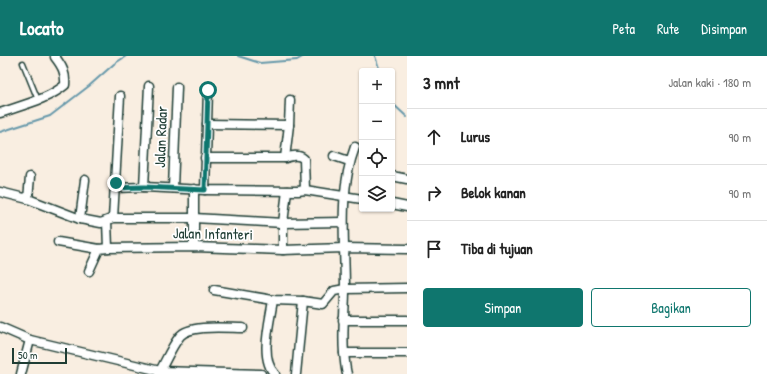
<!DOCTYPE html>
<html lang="id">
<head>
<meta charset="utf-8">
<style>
	body { margin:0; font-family:"Patrick Hand",sans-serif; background:#f6f6f6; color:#222 }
	.controls { position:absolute; right:12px; top:12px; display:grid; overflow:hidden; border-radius:4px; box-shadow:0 1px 3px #0004 }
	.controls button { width:36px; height:36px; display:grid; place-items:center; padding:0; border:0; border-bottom:1px solid #e0e0e0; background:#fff; color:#222; font:20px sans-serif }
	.scale { position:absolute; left:12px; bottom:10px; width:55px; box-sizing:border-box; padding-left:4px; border:2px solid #1f3d34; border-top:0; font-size:11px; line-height:14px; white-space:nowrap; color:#1f3d34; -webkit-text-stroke:3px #fff; paint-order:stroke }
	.stop { position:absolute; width:12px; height:12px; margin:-9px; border:3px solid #0f766e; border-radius:50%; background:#fff }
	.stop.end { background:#0f766e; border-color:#fff; box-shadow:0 1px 4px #0008 }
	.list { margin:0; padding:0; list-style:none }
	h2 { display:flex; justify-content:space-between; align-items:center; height:52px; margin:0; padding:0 16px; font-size:17px }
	h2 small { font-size:13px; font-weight:400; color:#767676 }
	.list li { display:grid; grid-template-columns:26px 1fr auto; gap:12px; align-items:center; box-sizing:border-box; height:56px; padding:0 16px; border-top:1px solid #e0e0e0 }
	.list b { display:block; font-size:15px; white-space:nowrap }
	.list em { font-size:13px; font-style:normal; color:#767676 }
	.actions { display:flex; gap:8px; padding:12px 16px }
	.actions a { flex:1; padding:9px 0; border:1px solid #0f766e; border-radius:4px; text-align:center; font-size:14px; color:#0f766e }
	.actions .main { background:#0f766e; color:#fff }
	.icon { flex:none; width:22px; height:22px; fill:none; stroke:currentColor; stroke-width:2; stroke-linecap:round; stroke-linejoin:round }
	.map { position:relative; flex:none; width:407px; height:318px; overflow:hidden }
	header { display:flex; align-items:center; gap:24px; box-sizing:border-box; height:56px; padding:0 20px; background:#0f766e; color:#fff }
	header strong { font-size:19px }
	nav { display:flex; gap:22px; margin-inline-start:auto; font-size:14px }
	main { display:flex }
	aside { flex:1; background:#fff }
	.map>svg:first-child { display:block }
</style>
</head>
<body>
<header>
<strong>Locato</strong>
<nav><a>Peta</a><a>Rute</a><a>Disimpan</a></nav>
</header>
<main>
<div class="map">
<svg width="407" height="318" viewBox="0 0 407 318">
	<rect width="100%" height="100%" fill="#f9eee1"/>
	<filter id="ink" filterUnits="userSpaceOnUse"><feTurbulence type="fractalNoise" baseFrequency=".025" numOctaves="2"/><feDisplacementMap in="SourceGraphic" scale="8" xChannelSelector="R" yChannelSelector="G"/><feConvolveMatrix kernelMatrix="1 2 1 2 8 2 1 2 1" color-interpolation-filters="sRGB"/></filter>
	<g filter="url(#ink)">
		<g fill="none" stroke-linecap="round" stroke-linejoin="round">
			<g stroke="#6899ab" stroke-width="2">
				<path d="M238 0 260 7 297 4 304 0"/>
				<path d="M375 0 380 15"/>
				<path d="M392 47 407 61"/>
				<path d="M0 76 50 60 89 30 114 8 126 0"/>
			</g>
			<defs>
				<path id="service" d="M23 7 38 44"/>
				<g id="minor">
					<path d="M0 57C22 49 47 44 65 29 66 17 62 10 55 1"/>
					<path d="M289 69 290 44"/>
					<path d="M334 100 349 105"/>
					<path d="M205 102H285L289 69 207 68"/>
					<path d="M285 102C292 100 298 98 304 103L305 134"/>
					<path d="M392 120 407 123"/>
					<path d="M85 124 80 163 101 167 113 162H194L283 167 343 166"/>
					<path d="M144 131 205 134 298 135 305 134 362 143"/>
					<path d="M115 132 144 131 149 30"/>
					<path d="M173 132 177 31"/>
					<path d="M194 133V191"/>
					<path d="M205 134 208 34"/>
					<path d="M0 136 28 143 80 163"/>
					<path d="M28 143 30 121"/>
					<path d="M392 148 407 151"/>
					<path d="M113 162 120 40"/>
					<path d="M107 165 108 192"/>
					<path d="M58 186 99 193"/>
					<path d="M283 194V167L287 135"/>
					<path d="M89 215 99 193 108 192 194 191 283 194 344 192 407 193"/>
					<path d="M214 234 273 244 303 245"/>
					<path d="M273 244C270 265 259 303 275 318"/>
					<path d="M343 264H407"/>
					<path d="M0 271 30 284 160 315 261 318"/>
					<path d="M344 297H407"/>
					<path d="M21 318 30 284"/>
					<path d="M159 318 160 315C166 304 172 290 180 280 190 268 228 272 243 272"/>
					<path d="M296 318 303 245 323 248 334 235 345 233 407 232"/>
					<path d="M347 318C345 311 345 304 344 297 342 276 345 254 345 233 345 185 338 136 355 91"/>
				</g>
			</defs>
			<use href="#service" stroke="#1f3d34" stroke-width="7"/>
			<use href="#minor" stroke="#1f3d34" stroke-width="11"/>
			<use href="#service" stroke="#fff" stroke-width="4"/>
			<use href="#minor" stroke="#fff" stroke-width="8"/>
		</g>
	</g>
	<g fill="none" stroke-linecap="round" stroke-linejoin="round" filter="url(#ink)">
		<path stroke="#0f766e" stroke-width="5" d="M116 127 114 132 144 131 205 134 208 34"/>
	</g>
	<g text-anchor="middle" stroke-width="3.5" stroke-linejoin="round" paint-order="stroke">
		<g font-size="15" fill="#1f3d34" stroke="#fff">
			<text transform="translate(161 81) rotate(-88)" y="5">Jalan Radar</text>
			<text transform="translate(213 178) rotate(1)" y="5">Jalan Infanteri</text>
		</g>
	</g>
</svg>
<div class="controls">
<button>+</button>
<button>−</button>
<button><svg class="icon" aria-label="locate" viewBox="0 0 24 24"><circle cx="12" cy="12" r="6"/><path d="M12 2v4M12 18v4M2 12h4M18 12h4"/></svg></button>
<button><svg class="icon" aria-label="layers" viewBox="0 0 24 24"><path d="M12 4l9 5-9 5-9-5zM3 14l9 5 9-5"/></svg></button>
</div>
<div class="scale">50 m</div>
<div class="stop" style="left:208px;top:34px"></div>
<div class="stop end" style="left:116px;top:127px"></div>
</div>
<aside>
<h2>3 mnt<small>Jalan kaki · 180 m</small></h2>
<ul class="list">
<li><svg class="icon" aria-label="ahead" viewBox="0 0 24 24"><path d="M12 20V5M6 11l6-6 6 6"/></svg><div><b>Lurus</b></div><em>90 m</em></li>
<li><svg class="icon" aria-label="right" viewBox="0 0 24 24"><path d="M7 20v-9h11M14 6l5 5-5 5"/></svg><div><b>Belok kanan</b></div><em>90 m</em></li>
<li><svg class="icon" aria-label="arrive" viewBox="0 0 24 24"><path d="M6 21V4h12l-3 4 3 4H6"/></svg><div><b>Tiba di tujuan</b></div></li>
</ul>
<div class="actions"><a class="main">Simpan</a><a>Bagikan</a></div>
</aside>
</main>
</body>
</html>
